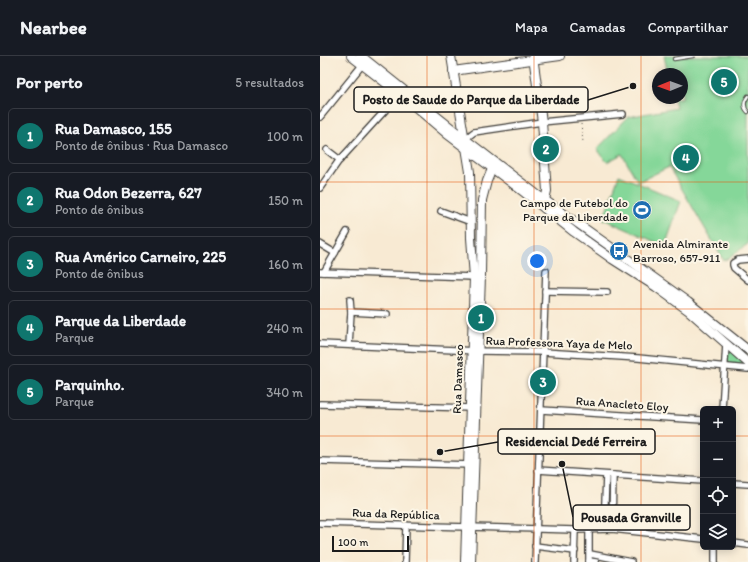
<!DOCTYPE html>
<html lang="pt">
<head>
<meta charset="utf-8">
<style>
	body { margin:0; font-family:Itim,sans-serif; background:#242831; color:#f1f3f6 }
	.controls { position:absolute; right:12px; bottom:12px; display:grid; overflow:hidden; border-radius:6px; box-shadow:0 2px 10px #0003 }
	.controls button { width:36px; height:36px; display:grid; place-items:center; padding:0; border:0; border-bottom:1px solid #363941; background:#171b24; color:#f1f3f6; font:20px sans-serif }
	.compass { position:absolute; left:332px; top:12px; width:36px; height:36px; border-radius:50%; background:#171b24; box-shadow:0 2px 10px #0003; rotate:269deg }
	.scale { position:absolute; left:12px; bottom:10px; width:77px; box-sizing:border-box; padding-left:4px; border:2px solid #1c1c1c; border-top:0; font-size:11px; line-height:14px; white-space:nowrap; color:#1c1c1c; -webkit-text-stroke:3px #fcf5e5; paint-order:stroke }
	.you { position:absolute; left:217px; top:205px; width:14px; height:14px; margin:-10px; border:3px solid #fff; border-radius:50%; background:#1a73e8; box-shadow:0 0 0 6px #1a73e833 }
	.badge { display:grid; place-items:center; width:26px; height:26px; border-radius:50%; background:#0f766e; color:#fff; font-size:13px; font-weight:700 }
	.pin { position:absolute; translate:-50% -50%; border:2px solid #fff; box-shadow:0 1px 4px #0006 }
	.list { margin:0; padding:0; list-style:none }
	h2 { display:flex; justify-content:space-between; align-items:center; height:52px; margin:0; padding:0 16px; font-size:17px }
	h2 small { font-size:13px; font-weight:400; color:#9ea1a6 }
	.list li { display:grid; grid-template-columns:26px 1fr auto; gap:12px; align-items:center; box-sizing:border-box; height:56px; margin:0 8px 8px; padding:0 8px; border:1px solid #363941; border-radius:6px }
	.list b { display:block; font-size:15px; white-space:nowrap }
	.list p { margin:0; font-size:13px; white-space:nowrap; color:#9ea1a6 }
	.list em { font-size:13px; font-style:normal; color:#9ea1a6 }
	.icon { flex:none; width:22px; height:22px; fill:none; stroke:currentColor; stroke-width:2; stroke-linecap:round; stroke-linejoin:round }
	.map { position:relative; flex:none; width:428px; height:506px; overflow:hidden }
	header { display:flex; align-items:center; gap:24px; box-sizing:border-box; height:56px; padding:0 20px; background:#171b24; border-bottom:1px solid #363941 }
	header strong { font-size:19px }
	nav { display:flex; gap:22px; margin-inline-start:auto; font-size:14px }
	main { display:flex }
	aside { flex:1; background:#171b24 }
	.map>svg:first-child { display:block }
</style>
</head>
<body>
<header>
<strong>Nearbee</strong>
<nav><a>Mapa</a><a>Camadas</a><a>Compartilhar</a></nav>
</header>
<main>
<aside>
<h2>Por perto<small>5 resultados</small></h2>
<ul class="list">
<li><span class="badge">1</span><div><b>Rua Damasco, 155</b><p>Ponto de ônibus · Rua Damasco</p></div><em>100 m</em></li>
<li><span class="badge">2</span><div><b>Rua Odon Bezerra, 627</b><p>Ponto de ônibus</p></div><em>150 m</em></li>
<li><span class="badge">3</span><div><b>Rua Américo Carneiro, 225</b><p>Ponto de ônibus</p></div><em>160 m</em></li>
<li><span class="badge">4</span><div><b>Parque da Liberdade</b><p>Parque</p></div><em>240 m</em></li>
<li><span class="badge">5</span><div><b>Parquinho.</b><p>Parque</p></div><em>340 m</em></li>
</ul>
</aside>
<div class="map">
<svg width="428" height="506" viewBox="0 0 428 506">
	<rect width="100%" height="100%" fill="#fcf5e5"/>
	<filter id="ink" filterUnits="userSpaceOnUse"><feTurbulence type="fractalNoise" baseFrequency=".025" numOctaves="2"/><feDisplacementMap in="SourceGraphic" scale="8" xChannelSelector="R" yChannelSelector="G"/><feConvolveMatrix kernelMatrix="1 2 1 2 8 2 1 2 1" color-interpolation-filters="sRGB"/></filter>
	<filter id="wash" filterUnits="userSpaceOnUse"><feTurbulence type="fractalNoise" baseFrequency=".012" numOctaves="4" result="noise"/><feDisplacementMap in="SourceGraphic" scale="16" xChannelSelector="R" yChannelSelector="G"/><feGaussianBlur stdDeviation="0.9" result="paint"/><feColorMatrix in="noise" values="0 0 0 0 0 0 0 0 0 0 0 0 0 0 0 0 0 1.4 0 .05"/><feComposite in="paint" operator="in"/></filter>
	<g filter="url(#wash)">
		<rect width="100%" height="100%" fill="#f8ead3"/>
		<g fill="#85d799" stroke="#507a5a">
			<path d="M344 0H428V188L404 205 349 111 318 126 302 98 287 106 277 93 308 61 356 52 354 42H362V18H348Z"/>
			<path d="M299 119 361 145 345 190 283 163Z"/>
			<path d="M408 291 428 310 407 308Z"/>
		</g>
	</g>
	<g filter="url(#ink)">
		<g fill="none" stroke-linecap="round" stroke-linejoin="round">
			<defs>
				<g id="lane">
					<path d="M354 3 373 0"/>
					<path d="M428 40C424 45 423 51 428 56"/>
				</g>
				<g id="street">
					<path d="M0 61 43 8"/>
					<path d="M145 83 154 76 222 66 303 58"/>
					<path d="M7 94 20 104"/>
					<path d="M0 132 18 106 80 38"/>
					<path d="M121 155 151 166"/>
					<path d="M0 188 15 197"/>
					<path d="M428 203 418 204 413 207V209L414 212 428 224"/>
					<path d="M0 216 154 221"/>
					<path d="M4 216 27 176"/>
					<path d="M225 235 287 236"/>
					<path d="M31 256 67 258"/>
					<path d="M0 288 158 295 223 296 318 302 428 313"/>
					<path d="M29 289 31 256 30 244"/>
					<path d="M0 348 152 352"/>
					<path d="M402 353 406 288"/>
					<path d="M221 354 383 364"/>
					<path d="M0 405 152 409"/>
					<path d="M218 414 383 425"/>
					<path d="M413 427 428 428"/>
					<path d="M0 467 255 474 292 473 383 483"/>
					<path d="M284 473 286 419"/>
					<path d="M292 473 293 419"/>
					<path d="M413 487 428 489"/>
					<path d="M215 490 255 495"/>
					<path d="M270 498 311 506"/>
					<path d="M269 505 276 506"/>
					<path d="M85 506 86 469"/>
					<path d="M215 506 226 215"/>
					<path d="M254 506 255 474"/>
					<path d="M269 506V474"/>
					<path d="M395 506V491"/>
				</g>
				<g id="secondary">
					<path d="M131 0 150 116 151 182 154 221 145 506"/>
					<path d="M213 0 222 66 227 135 225 144 220 146"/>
					<path d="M133 15 240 0"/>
					<path d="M151 506 161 220 162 144 167 125 172 113"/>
				</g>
				<g id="primary">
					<path d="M31 0 80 38 127 78 205 137 254 176 292 203 336 231 369 255 428 307"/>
					<path d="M41 0 145 83 215 137 368 246 428 294"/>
				</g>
			</defs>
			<use href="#lane" stroke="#3d3b37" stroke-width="4.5"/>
			<use href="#street" stroke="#3d3b37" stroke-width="8"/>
			<use href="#secondary" stroke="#3d3b37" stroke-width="10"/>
			<use href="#primary" stroke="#3d3b37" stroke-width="10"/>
			<g stroke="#3d3b37" stroke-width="1" stroke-dasharray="1 3" stroke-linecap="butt">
				<path d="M248 34 250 58"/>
				<path d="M261 68 263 86"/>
			</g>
			<use href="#lane" stroke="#fff" stroke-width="2.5"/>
			<use href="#street" stroke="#fff" stroke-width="5.5"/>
			<use href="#secondary" stroke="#fff" stroke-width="8"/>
			<use href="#primary" stroke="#fff" stroke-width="8"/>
		</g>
	</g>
	<path fill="none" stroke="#e8590c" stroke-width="1" stroke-opacity="0.55" d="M107 0V506M214 0V506M321 0V506M0 126H428M0 253H428M0 380H383M413 380H428"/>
	<defs>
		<symbol id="stadium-disc" viewBox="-11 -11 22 22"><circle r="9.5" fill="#1f6fb2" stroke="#fcf5e5"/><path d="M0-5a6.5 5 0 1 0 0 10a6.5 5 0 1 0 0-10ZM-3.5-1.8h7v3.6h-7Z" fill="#fff"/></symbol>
		<symbol id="bus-disc" viewBox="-11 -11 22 22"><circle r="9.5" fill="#1f6fb2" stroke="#fcf5e5"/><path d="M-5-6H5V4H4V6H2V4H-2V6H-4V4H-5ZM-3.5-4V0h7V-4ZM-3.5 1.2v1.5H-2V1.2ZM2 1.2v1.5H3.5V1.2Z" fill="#fff"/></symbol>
	</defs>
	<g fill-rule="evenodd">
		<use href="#stadium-disc" x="311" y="143" width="22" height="22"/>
		<use href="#bus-disc" x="288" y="184" width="22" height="22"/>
	</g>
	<g text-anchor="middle" stroke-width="4" stroke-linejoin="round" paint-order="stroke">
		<g font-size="12" fill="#1c1c1c" stroke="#fcf5e5" text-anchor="end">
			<text x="308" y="151">Campo de Futebol do<tspan x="308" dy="14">Parque da Liberdade</tspan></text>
			<text x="313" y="192" text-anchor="start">Avenida Almirante<tspan x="313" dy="14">Barroso, 657-911</tspan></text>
		</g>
		<g font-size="12" fill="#1c1c1c" stroke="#fcf5e5">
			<text transform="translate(239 287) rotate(2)" y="4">Rua Professora Yaya de Melo</text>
			<text transform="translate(138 323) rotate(-88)" y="4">Rua Damasco</text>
			<text transform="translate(302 348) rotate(4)" y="4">Rua Anacleto Eloy</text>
			<text transform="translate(76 458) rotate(2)" y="4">Rua da República</text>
		</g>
	</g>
	<path fill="none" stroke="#1c1c1c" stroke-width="1.5" d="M313 30L268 44M120 396L178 386M242 408L253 461"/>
	<g fill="#1c1c1c" stroke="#fcf5e5" stroke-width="1.5">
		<circle cx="313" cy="30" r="4"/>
		<circle cx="120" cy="396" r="4"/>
		<circle cx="242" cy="408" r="4"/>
	</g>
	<g fill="#fcf5e5" stroke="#1c1c1c" stroke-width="1.5">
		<rect x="34" y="31" width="234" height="25" rx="4"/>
		<rect x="178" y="373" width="157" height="25" rx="4"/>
		<rect x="253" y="449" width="117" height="25" rx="4"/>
	</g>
	<g font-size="13" text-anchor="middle" font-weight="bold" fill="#1c1c1c">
		<text x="151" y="48">Posto de Saude do Parque da Liberdade</text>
		<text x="256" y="390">Residencial Dedé Ferreira</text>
		<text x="311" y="466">Pousada Granville</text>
	</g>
</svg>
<div class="controls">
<button>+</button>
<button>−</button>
<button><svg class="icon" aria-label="locate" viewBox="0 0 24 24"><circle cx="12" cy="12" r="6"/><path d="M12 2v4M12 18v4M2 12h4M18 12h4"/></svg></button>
<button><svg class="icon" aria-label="layers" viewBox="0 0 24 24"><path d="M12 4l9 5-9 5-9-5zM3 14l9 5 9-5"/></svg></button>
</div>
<svg class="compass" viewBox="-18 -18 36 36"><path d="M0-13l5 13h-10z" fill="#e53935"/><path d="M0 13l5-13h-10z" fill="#9ea1a6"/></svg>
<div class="scale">100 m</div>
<div class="you"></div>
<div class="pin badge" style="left:161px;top:262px">1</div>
<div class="pin badge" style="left:226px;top:93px">2</div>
<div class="pin badge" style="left:223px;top:326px">3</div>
<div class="pin badge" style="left:366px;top:102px">4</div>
<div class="pin badge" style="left:404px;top:26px">5</div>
</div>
</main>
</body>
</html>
